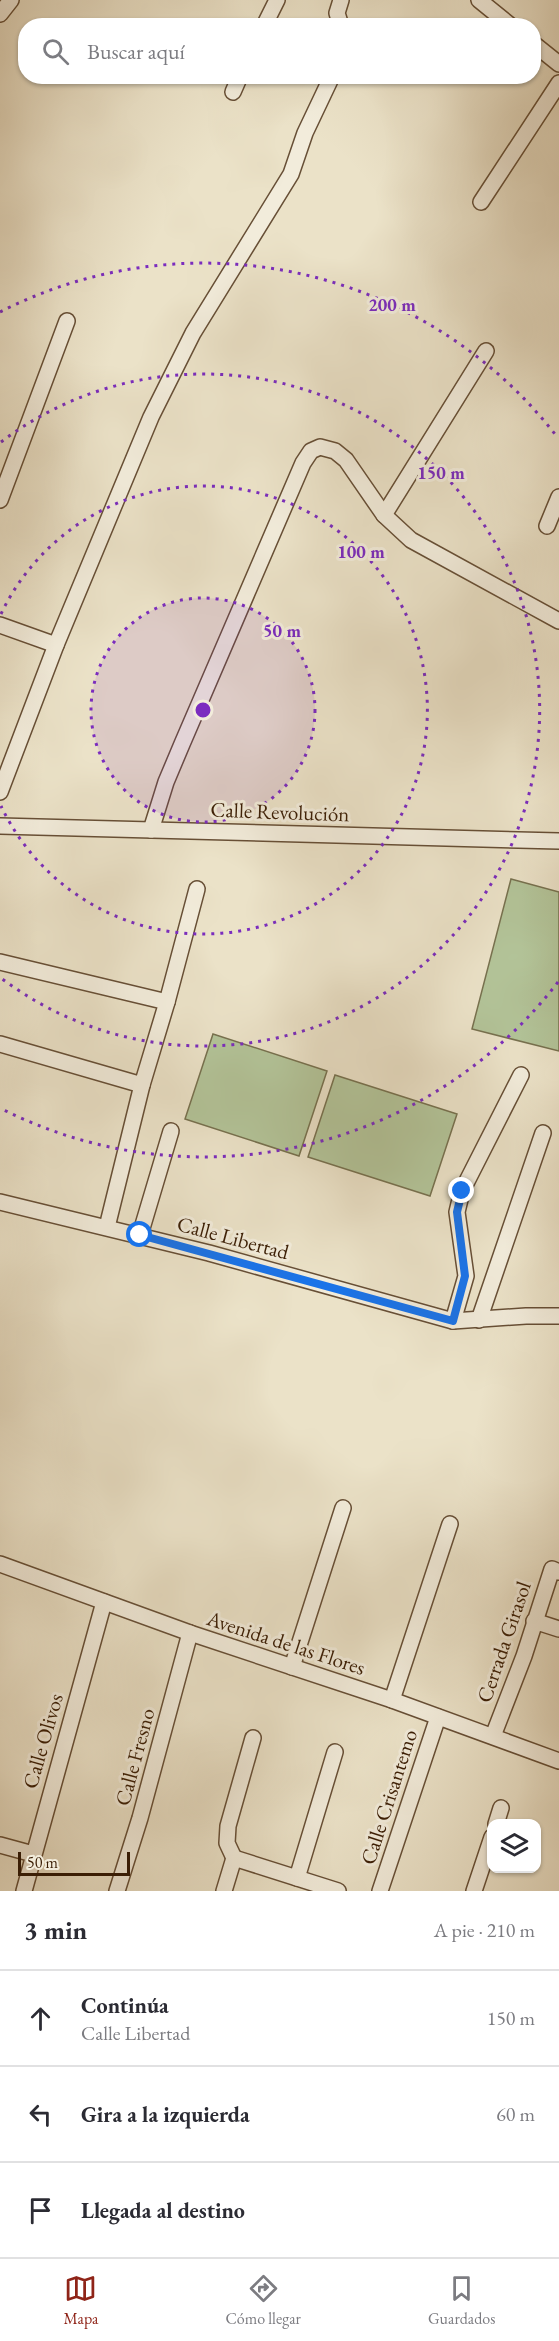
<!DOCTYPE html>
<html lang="es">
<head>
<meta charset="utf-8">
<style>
	body { margin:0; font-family:"EB Garamond",serif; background:#f2f2f3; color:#2b2b33 }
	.controls { position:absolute; right:18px; bottom:18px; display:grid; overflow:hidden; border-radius:12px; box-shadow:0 2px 4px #0004 }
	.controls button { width:54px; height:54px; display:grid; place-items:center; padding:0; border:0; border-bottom:2px solid #e1e1e2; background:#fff; color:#2b2b33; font:30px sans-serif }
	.scale { position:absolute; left:18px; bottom:15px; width:112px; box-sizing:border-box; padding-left:6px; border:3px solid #3b1e05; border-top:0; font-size:16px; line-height:21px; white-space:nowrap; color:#3b1e05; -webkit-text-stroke:4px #f2ecdb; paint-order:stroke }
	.stop { position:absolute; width:18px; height:18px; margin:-14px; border:4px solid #1a73e8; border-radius:50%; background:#fff }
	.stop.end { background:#1a73e8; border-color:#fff; box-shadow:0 2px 6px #0008 }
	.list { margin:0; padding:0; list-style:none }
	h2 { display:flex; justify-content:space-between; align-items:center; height:78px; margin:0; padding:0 24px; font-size:26px }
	h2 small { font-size:20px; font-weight:400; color:#7c7c81 }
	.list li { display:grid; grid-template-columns:39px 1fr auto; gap:18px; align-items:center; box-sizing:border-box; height:96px; padding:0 24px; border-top:2px solid #e1e1e2 }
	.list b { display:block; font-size:22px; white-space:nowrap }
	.list p { margin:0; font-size:20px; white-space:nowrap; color:#7c7c81 }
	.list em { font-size:20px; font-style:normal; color:#7c7c81 }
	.icon { flex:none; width:33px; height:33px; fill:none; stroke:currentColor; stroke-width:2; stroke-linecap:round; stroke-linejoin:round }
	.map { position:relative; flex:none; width:559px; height:1891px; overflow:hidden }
	.search { position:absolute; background:#fff; box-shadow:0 2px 4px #0004; left:18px; right:18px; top:18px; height:66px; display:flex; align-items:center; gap:15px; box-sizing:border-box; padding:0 21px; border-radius:24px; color:#7c7c81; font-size:22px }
	.sheet { height:366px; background:#fff }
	nav { display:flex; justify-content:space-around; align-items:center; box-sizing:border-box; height:84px; border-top:2px solid #e1e1e2; background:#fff; font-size:16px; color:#7c7c81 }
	nav a { display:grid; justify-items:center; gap:3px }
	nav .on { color:#8f2418 }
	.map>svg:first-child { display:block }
</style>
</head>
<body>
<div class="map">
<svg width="559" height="1891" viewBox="0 0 559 1891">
	<rect width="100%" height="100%" fill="#ebe2c8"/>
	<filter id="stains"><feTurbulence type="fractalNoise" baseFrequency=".00333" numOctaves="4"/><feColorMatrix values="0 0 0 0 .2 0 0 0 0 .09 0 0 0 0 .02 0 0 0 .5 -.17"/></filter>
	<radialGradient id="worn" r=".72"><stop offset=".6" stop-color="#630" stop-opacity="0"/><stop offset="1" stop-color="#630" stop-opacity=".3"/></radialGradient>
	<g fill="#b3c499" stroke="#77714f" stroke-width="1.5">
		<path d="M511 879 559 892V1051L472 1029Z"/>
		<path d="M213 1034 327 1071 299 1156 185 1119Z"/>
		<path d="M335 1075 457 1114 430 1196 308 1157Z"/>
	</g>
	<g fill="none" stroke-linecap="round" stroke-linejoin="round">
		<defs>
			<g id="minor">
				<path d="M479 0 511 26"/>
				<path d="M0 14 11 0"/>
				<path d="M264 26 277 0"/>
				<path d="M341 26 337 13 341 0"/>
				<path d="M534 44 559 64"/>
				<path d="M233 92 240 76"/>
				<path d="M481 202 559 83"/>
				<path d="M0 500 67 321"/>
				<path d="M384 515 486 351"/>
				<path d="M547 526 559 497"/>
				<path d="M0 625 56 645"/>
				<path d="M0 792 56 645 151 417 193 333 291 174 305 133 332 76"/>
				<path d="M0 826 559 841"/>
				<path d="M151 830 166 782 182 744 303 463 311 451 320 447 335 451 346 460 384 515 411 540 559 621"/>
				<path d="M0 962 167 1002 142 1085 107 1227"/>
				<path d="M167 1002 197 889"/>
				<path d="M0 1044 142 1085"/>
				<path d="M0 1202 209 1253 453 1321 526 1316H559"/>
				<path d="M140 1235 171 1131"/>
				<path d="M479 1320 543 1133"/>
				<path d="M453 1321 466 1276 457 1212 462 1191 521 1075"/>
				<path d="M0 1564 190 1633 392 1700 559 1761"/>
				<path d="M534 1621 559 1629"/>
				<path d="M292 1667 343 1508"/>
				<path d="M392 1700 450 1524"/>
				<path d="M493 1736 524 1656 552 1569 559 1572"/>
				<path d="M496 1824 501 1808"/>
				<path d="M0 1845 33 1854"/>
				<path d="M234 1858 227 1843 228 1826 253 1738"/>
				<path d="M234 1858 338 1891"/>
				<path d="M297 1878 335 1752"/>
				<path d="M24 1891 104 1602"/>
				<path d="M117 1891 140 1818 190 1633"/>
				<path d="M224 1891 234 1858"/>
				<path d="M380 1891 438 1717"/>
				<path d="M474 1891 492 1837"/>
			</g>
		</defs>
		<use href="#minor" stroke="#674f36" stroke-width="18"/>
		<use href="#minor" stroke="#f2ecdb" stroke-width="15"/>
	</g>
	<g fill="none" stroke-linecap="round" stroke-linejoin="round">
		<path stroke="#1a73e8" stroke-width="8" d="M140 1235 453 1321 465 1276 457 1212 462 1191"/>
	</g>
	<circle cx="203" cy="710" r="112" fill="#7b2cbf" fill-opacity=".12"/>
	<g fill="none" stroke="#7b2cbf" stroke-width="3" stroke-dasharray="3 6">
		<circle cx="203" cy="710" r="112"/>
		<path d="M1 614A224 224 0 1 1 1 806"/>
		<path d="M1 442A336 336 0 1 1 1 978"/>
		<path d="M558 982A447 447 0 0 1 0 1108M0 312A447 447 0 0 1 558 438"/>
	</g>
	<g text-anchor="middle" stroke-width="6" stroke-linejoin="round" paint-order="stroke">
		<g font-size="21" fill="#3b1e05" stroke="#f2ecdb">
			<text transform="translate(280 812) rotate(2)" y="7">Calle Revolución</text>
			<text transform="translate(233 1238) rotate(15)" y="7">Calle Libertad</text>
			<text transform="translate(504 1642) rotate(-71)" y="7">Cerrada Girasol</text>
			<text transform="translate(286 1643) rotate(18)" y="7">Avenida de las Flores</text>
			<text transform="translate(43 1741) rotate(-74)" y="7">Calle Olivos</text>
			<text transform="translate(135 1757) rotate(-75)" y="7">Calle Fresno</text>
			<text transform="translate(389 1797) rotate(-72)" y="7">Calle Crisantemo</text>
		</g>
	</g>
	<circle cx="203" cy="710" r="9" fill="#7b2cbf" stroke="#f2ecdb" stroke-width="3"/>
	<g font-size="18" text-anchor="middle" font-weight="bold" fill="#7b2cbf" stroke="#f2ecdb" stroke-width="6" stroke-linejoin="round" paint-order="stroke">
		<text x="392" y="311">200 m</text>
		<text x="441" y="479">150 m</text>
		<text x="361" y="558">100 m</text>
		<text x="282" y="637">50 m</text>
	</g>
	<rect width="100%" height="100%" filter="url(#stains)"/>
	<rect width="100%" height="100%" fill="url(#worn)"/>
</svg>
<div class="controls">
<button><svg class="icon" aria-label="layers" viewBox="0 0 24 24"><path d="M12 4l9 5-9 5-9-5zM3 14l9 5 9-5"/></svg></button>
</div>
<div class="scale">50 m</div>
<div class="stop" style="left:140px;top:1235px"></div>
<div class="stop end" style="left:462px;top:1191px"></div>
<div class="search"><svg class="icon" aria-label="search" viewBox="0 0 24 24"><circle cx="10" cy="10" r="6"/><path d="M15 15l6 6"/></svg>Buscar aquí</div>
</div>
<section class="sheet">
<h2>3 min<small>A pie · 210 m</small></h2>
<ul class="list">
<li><svg class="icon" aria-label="ahead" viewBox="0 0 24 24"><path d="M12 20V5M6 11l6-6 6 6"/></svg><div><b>Continúa</b><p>Calle Libertad</p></div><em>150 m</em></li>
<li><svg class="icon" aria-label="left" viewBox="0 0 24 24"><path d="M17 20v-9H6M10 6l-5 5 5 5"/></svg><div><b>Gira a la izquierda</b></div><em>60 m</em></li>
<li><svg class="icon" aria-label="arrive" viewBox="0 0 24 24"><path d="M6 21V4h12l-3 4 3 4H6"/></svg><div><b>Llegada al destino</b></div></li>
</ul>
</section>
<nav>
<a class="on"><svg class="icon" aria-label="map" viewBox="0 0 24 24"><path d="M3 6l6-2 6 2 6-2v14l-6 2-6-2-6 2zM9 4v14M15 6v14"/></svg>Mapa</a>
<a><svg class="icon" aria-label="directions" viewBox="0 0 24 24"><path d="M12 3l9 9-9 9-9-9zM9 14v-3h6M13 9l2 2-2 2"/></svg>Cómo llegar</a>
<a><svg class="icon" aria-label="saved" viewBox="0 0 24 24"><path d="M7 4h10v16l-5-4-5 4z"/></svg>Guardados</a>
</nav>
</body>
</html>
